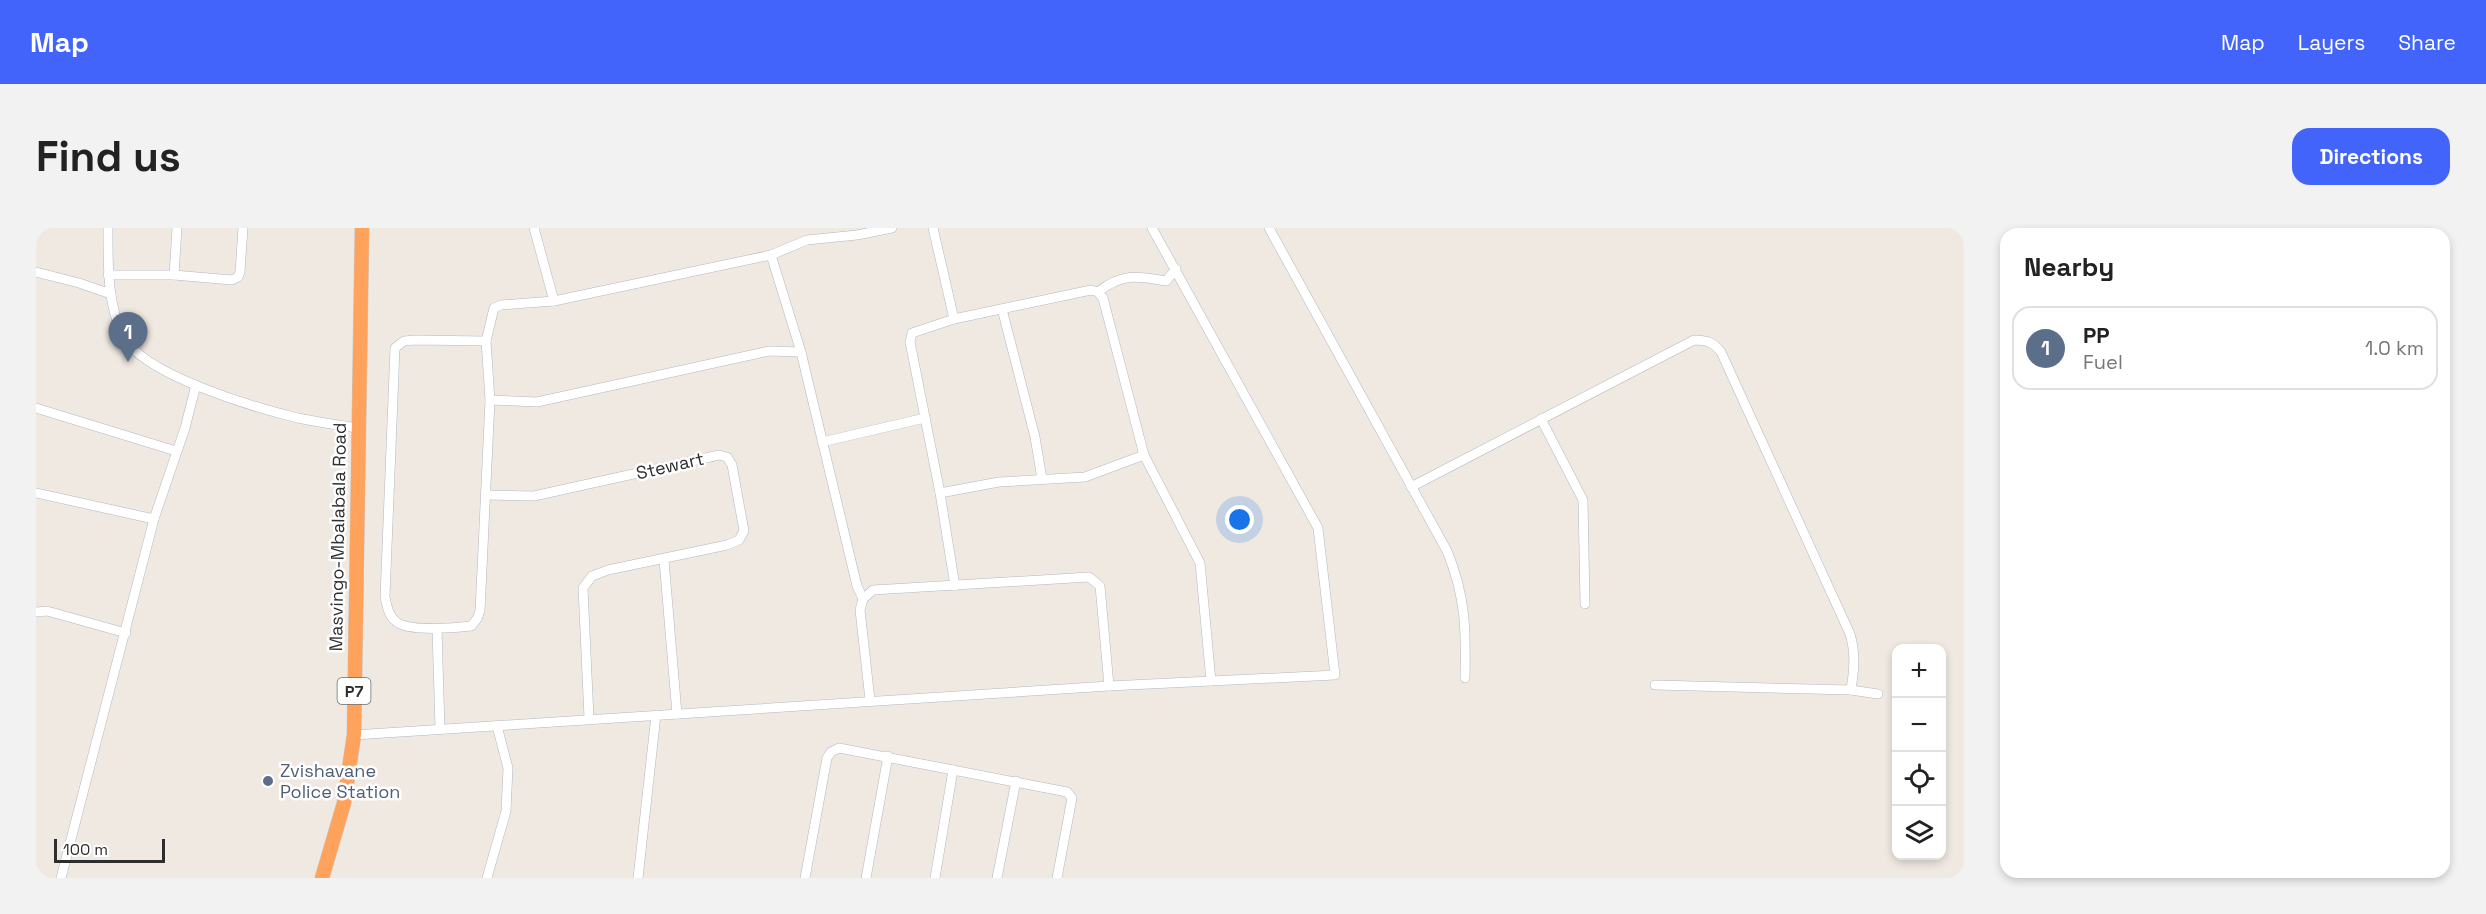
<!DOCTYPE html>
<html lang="en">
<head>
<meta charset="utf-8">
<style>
	body { margin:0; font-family:"Space Grotesk",sans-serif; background:#f2f2f2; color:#222 }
	.controls { position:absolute; right:18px; bottom:18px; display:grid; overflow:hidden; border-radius:12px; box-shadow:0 3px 9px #0003 }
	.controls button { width:54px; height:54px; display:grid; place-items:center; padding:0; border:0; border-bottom:2px solid #e0e0e0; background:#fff; color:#222; font:30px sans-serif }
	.scale { position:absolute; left:18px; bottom:15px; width:111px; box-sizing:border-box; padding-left:6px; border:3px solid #2e2e2e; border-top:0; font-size:16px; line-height:21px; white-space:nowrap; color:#2e2e2e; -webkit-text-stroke:4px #fff; paint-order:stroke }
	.you { position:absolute; left:1204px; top:292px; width:21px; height:21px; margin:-15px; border:4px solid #fff; border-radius:50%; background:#1a73e8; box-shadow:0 0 0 9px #1a73e833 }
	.badge { display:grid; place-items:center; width:39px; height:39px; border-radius:50%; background:#4264fb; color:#fff; font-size:20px; font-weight:700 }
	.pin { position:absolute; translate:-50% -50px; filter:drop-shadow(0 2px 3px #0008) }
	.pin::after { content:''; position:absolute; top:32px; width:21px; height:18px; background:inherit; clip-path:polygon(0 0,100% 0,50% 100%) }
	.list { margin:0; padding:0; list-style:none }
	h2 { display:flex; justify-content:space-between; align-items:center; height:78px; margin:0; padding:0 24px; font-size:26px }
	h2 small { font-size:20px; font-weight:400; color:#767676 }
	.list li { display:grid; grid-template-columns:39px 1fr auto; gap:18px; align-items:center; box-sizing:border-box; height:84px; margin:0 12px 12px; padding:0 12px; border:2px solid #e0e0e0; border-radius:18px }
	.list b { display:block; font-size:22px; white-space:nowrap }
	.list p { margin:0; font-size:20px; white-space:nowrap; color:#767676 }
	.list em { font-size:20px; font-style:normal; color:#767676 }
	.icon { flex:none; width:33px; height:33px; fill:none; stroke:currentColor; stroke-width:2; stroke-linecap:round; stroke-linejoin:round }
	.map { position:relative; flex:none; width:1928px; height:650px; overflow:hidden; border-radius:18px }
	header { display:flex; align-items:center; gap:36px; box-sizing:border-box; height:84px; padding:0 30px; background:#4264fb; color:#fff }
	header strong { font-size:28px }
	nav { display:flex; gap:33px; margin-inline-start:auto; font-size:21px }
	.intro { display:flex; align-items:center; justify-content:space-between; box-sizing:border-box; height:144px; padding:0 36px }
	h1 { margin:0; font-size:42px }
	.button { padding:15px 27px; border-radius:18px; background:#4264fb; color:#fff; font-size:21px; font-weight:700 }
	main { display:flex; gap:36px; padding:0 36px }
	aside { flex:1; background:#fff; border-radius:18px; box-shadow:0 3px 9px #0003 }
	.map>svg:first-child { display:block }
</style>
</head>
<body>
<header>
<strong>Map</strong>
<nav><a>Map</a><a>Layers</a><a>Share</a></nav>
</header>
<div class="intro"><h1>Find us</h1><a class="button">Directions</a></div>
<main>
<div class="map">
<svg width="1928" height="650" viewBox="0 0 1928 650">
	<rect width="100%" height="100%" fill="#efe9e1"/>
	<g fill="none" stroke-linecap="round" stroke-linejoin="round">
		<defs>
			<g id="minor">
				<path d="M72 0C72 36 71 75 87 108 107 147 220 180 262 190 281 194 301 197 321 200"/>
				<path d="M498 0 518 73"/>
				<path d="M897 0 918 91"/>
				<path d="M1233 0 1411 323C1430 369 1430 402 1429 450"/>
				<path d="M735 27 765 124 821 358 827 371"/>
				<path d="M0 44 43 55 75 66"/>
				<path d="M72 47H138L196 52 202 49 204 44 207 0"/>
				<path d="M138 47 141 0"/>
				<path d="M1062 64C1086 45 1101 48 1130 53L1140 41"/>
				<path d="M966 81 999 209 1006 251"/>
				<path d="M379 112 450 113 454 172 444 383 441 391 435 398C419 400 379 403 364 396 353 391 351 379 349 369L359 120 368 113Z"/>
				<path d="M450 113 458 80 465 77 518 73 735 27 771 12 821 7 856 0"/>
				<path d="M454 172 501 174 733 123 765 124"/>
				<path d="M0 180 140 223"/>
				<path d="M1505 191 1547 272 1549 376"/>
				<path d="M786 214 889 190"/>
				<path d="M1375 259 1658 112C1671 112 1677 114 1685 124L1814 406C1820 426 1818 442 1815 462"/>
				<path d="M0 265 118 291"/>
				<path d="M904 265 963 254 1049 249 1108 227 1164 335 1175 453"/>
				<path d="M450 267 498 268 683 227 691 229 696 237 708 303 703 312 691 317 572 342 556 348 547 360 553 490"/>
				<path d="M628 332 641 486"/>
				<path d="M919 358 904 265 874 114 876 105 918 91 1055 62 1062 64 1067 70 1108 227"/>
				<path d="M0 384 11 383 90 405"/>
				<path d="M401 401 404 501"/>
				<path d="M1619 457 1815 462 1842 466"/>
				<path d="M834 472 824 382 827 371 837 362 1053 349 1064 358 1073 458"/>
				<path d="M318 507 1073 458 1299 447 1282 300 1116 0"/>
				<path d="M25 650 118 291 149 200 160 157"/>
				<path d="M451 650 470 583 472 540 461 498"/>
				<path d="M602 650 620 487"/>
				<path d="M769 650 791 530 795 524 803 520 1031 564 1036 570 1021 650"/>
				<path d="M830 650 852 528"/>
				<path d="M899 650 917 542"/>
				<path d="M961 650 980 553"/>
			</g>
			<path id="highway" d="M286 650 308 575 318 507 326 0"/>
		</defs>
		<use href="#minor" stroke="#b4b7c1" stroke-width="10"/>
		<use href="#highway" stroke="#c9c9c9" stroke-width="15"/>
		<use href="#minor" stroke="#fff" stroke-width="9"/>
		<use href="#highway" stroke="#ffa35c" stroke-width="14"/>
	</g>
	<circle fill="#5c6f8a" stroke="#fff" stroke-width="2" cx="232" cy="553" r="6"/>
	<g text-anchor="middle" stroke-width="5" stroke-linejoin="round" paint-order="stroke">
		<rect fill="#fff" stroke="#6d6d6d" stroke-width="1.5" x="301.5" y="450" width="33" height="26" rx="4.5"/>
		<g font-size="16" font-weight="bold" fill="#2e2e2e">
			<text x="318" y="469">P7</text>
		</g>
		<g font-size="18" fill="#2e2e2e" stroke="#fff">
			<text transform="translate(634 238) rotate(-13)" y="6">Stewart</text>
			<text transform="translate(302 309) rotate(-89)" y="6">Masvingo-Mbalabala Road</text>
		</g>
		<g font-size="18" fill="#4e5e75" stroke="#fff" text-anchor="start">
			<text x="244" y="549">Zvishavane<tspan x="244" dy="21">Police Station</tspan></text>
		</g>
	</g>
</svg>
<div class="controls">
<button>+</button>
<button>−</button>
<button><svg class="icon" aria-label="locate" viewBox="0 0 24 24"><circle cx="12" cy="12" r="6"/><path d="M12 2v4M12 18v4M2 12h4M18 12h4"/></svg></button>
<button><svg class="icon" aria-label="layers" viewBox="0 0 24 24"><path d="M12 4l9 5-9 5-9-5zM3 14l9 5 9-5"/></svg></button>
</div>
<div class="scale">100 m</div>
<div class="you"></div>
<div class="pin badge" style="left:92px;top:134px;background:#5c6f8a">1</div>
</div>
<aside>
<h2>Nearby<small></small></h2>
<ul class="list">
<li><span class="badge" style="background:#5c6f8a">1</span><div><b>PP</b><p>Fuel</p></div><em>1.0 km</em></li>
</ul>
</aside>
</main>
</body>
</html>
